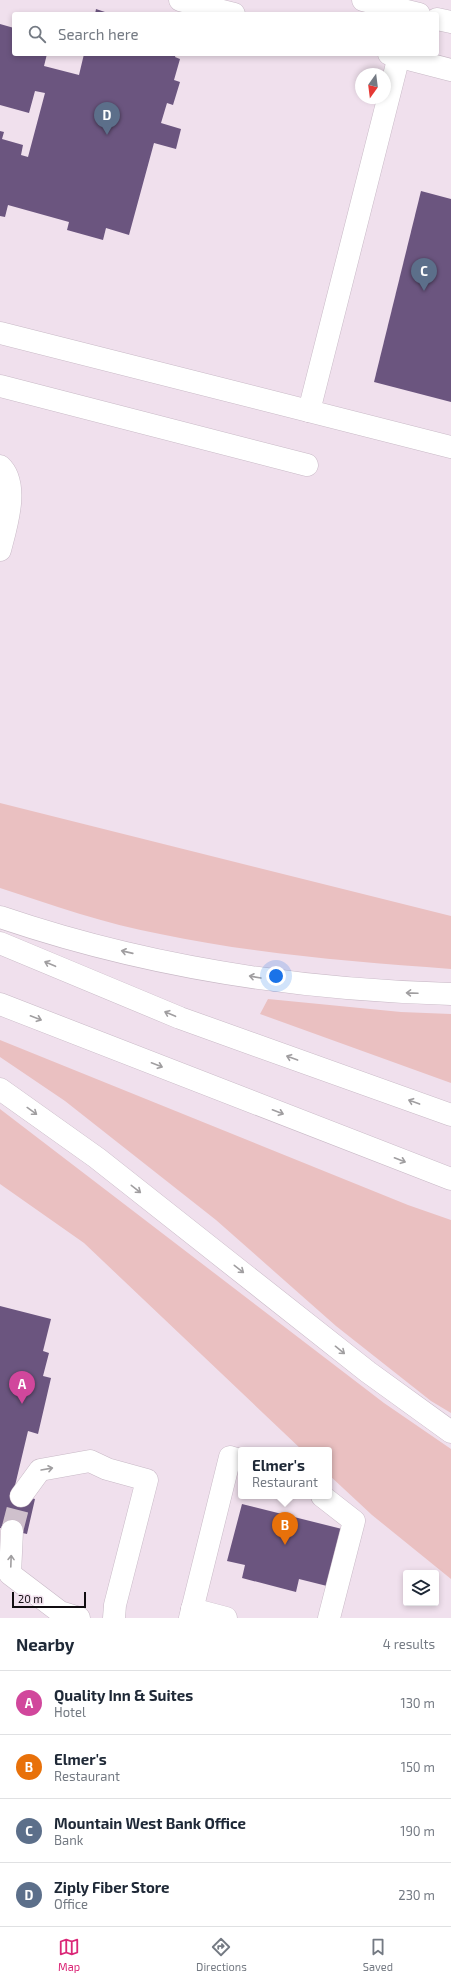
<!DOCTYPE html>
<html lang="en">
<head>
<meta charset="utf-8">
<style>
	body { margin:0; font-family:"Exo 2",sans-serif; background:#f2f2f3; color:#1f2937 }
	.controls { position:absolute; right:12px; bottom:12px; display:grid; overflow:hidden; border-radius:4px; box-shadow:0 2px 6px #0003 }
	.controls button { width:36px; height:36px; display:grid; place-items:center; padding:0; border:0; border-bottom:1px solid #e0e1e3; background:#fff; color:#1f2937; font:20px sans-serif }
	.compass { position:absolute; left:355px; top:68px; width:36px; height:36px; border-radius:50%; background:#fff; box-shadow:0 2px 6px #0003; rotate:194deg }
	.scale { position:absolute; left:12px; bottom:10px; width:74px; box-sizing:border-box; padding-left:4px; border:2px solid #110d11; border-top:0; font-size:11px; line-height:14px; white-space:nowrap; color:#110d11; -webkit-text-stroke:3px #f0e0ed; paint-order:stroke }
	.you { position:absolute; left:276px; top:976px; width:14px; height:14px; margin:-10px; border:3px solid #fff; border-radius:50%; background:#1a73e8; box-shadow:0 0 0 6px #1a73e833 }
	.badge { display:grid; place-items:center; width:26px; height:26px; border-radius:50%; background:#db2777; color:#fff; font-size:13px; font-weight:700 }
	.pin { position:absolute; translate:-50% -33px; filter:drop-shadow(0 1px 2px #0008) }
	.pin::after { content:''; position:absolute; top:21px; width:14px; height:12px; background:inherit; clip-path:polygon(0 0,100% 0,50% 100%) }
	.popup { position:absolute; left:238px; top:1447px; width:94px; height:52px; box-sizing:border-box; display:grid; place-content:center; border-radius:4px; background:#fff; filter:drop-shadow(0 1px 3px #0005); font-size:13px; white-space:nowrap; color:#747a83 }
	.popup b { font-size:15px; color:#1f2937 }
	.popup::after { content:''; position:absolute; left:50%; top:100%; margin-left:-8px; border:8px solid transparent; border-top-color:#fff }
	.list { margin:0; padding:0; list-style:none }
	h2 { display:flex; justify-content:space-between; align-items:center; height:52px; margin:0; padding:0 16px; font-size:17px }
	h2 small { font-size:13px; font-weight:400; color:#747a83 }
	.list li { display:grid; grid-template-columns:26px 1fr auto; gap:12px; align-items:center; box-sizing:border-box; height:64px; padding:0 16px; border-top:1px solid #e0e1e3 }
	.list b { display:block; font-size:15px; white-space:nowrap }
	.list p { margin:0; font-size:13px; white-space:nowrap; color:#747a83 }
	.list em { font-size:13px; font-style:normal; color:#747a83 }
	.icon { flex:none; width:22px; height:22px; fill:none; stroke:currentColor; stroke-width:2; stroke-linecap:round; stroke-linejoin:round }
	.map { position:relative; flex:none; width:451px; height:1618px; overflow:hidden }
	.search { position:absolute; background:#fff; box-shadow:0 2px 6px #0003; left:12px; right:12px; top:12px; height:44px; display:flex; align-items:center; gap:10px; box-sizing:border-box; padding:0 14px; border-radius:4px; color:#747a83; font-size:15px }
	.sheet { height:308px; background:#fff }
	nav { display:flex; justify-content:space-around; align-items:center; box-sizing:border-box; height:56px; border-top:1px solid #e0e1e3; background:#fff; font-size:11px; color:#747a83 }
	nav a { display:grid; justify-items:center; gap:2px }
	nav .on { color:#db2777 }
	.map>svg:first-child { display:block }
</style>
</head>
<body>
<div class="map">
<svg width="451" height="1618" viewBox="0 0 451 1618">
	<rect width="100%" height="100%" fill="#f0e0ed"/>
	<g fill="#eac0c1">
		<path d="M0 803 451 916V969C353 962 256 954 160 934 105 924 53 905 0 888Z"/>
		<path d="M268 999 401 1012 451 1014V1083L260 1014Z"/>
		<path d="M0 1040 408 1205 451 1220V1413L431 1401 336 1326 216 1220 65 1101 0 1057Z"/>
		<path d="M0 1109 384 1403 451 1449V1579L372 1515 329 1475V1450H302L84 1243 0 1184Z"/>
	</g>
	<g fill="#6b557f">
		<path d="M96 9 111 14H95Z"/>
		<path d="M0 24 14 28V54H47L44 66 79 75 84 54H176L175 57 180 59 174 80 180 82 173 105 167 103 161 123 181 129 176 149 154 143 129 235 106 228 103 240 67 230 69 222 8 205 5 217 0 216V131L4 132 2 139 23 145 21 155 28 157 45 93 35 91 29 113 0 105Z"/>
		<path d="M421 191 451 199V402L374 382Z"/>
		<path d="M0 1306 51 1319 43 1351 49 1353 43 1376 51 1378 38 1434 28 1431 13 1494 35 1499 27 1534 0 1528Z"/>
		<path d="M242 1504 342 1529 327 1586 299 1579 296 1592 242 1578 245 1565 227 1561Z"/>
	</g>
	<g fill="none" stroke-linecap="round" stroke-linejoin="round">
		<path stroke="#cfc0cc" stroke-width="22" stroke-dasharray="22 11" stroke-linecap="butt" d="M12 1531 21 1496"/>
		<defs>
			<g id="minor">
				<path d="M180 0 234 14"/>
				<path d="M363 0 419 14"/>
				<path d="M437 19 451 22"/>
				<path d="M389 54 451 70"/>
				<path d="M0 333 451 447"/>
				<path d="M0 386 307 465"/>
				<path d="M309 411 399 56"/>
				<path d="M0 466C20 484 6 527 0 550"/>
				<path d="M21 1496 40 1470 90 1461 107 1469 147 1480 115 1605 114 1618"/>
				<path d="M322 1496 354 1521 329 1618"/>
				<path d="M12 1531 10 1574 60 1612 79 1618"/>
				<path d="M192 1609 226 1618"/>
				<path d="M190 1618 230 1457 241 1460"/>
			</g>
			<g id="highway">
				<path d="M0 917C144 966 299 990 451 994"/>
				<path d="M0 943 180 1018 451 1115"/>
				<path d="M0 1004 451 1179"/>
				<path d="M0 1089 97 1158 368 1372 451 1432"/>
			</g>
		</defs>
		<use href="#minor" stroke="#c8b9c6" stroke-width="23"/>
		<use href="#highway" stroke="#c8b9c6" stroke-width="23"/>
		<use href="#minor" stroke="#fff" stroke-width="22"/>
		<use href="#highway" stroke="#fff" stroke-width="22"/>
	</g>
	<defs><path id="oneway-shaft" d="M-6 0H5M1.5-3L5.5 0L1.5 3" fill="none" stroke-width="1.6" stroke-linecap="round" stroke-linejoin="round"/></defs>
	<g stroke="#a09ea0">
		<use href="#oneway-shaft" transform="translate(127 952) rotate(-167)"/>
		<use href="#oneway-shaft" transform="translate(50 964) rotate(-157)"/>
		<use href="#oneway-shaft" transform="translate(255 977) rotate(-170)"/>
		<use href="#oneway-shaft" transform="translate(412 993) rotate(-178)"/>
		<use href="#oneway-shaft" transform="translate(170 1014) rotate(-157)"/>
		<use href="#oneway-shaft" transform="translate(36 1018) rotate(21)"/>
		<use href="#oneway-shaft" transform="translate(292 1058) rotate(-160)"/>
		<use href="#oneway-shaft" transform="translate(157 1065) rotate(21)"/>
		<use href="#oneway-shaft" transform="translate(414 1102) rotate(-160)"/>
		<use href="#oneway-shaft" transform="translate(32 1111) rotate(36)"/>
		<use href="#oneway-shaft" transform="translate(278 1112) rotate(21)"/>
		<use href="#oneway-shaft" transform="translate(400 1160) rotate(21)"/>
		<use href="#oneway-shaft" transform="translate(136 1189) rotate(38)"/>
		<use href="#oneway-shaft" transform="translate(239 1269) rotate(38)"/>
		<use href="#oneway-shaft" transform="translate(340 1350) rotate(39)"/>
		<use href="#oneway-shaft" transform="translate(47 1469) rotate(-10)"/>
		<use href="#oneway-shaft" transform="translate(11 1561) rotate(-88)"/>
	</g>
</svg>
<div class="controls">
<button><svg class="icon" aria-label="layers" viewBox="0 0 24 24"><path d="M12 4l9 5-9 5-9-5zM3 14l9 5 9-5"/></svg></button>
</div>
<svg class="compass" viewBox="-18 -18 36 36"><path d="M0-13l5 13h-10z" fill="#e53935"/><path d="M0 13l5-13h-10z" fill="#747a83"/></svg>
<div class="scale">20 m</div>
<div class="you"></div>
<div class="pin badge" style="left:22px;top:1404px;background:#d1479c">A</div>
<div class="pin badge" style="left:285px;top:1545px;background:#e8710a">B</div>
<div class="popup"><b>Elmer's</b>Restaurant</div>
<div class="pin badge" style="left:424px;top:291px;background:#5c6f8a">C</div>
<div class="pin badge" style="left:107px;top:135px;background:#5c6f8a">D</div>
<div class="search"><svg class="icon" aria-label="search" viewBox="0 0 24 24"><circle cx="10" cy="10" r="6"/><path d="M15 15l6 6"/></svg>Search here</div>
</div>
<section class="sheet">
<h2>Nearby<small>4 results</small></h2>
<ul class="list">
<li><span class="badge" style="background:#d1479c">A</span><div><b>Quality Inn &amp; Suites</b><p>Hotel</p></div><em>130 m</em></li>
<li><span class="badge" style="background:#e8710a">B</span><div><b>Elmer's</b><p>Restaurant</p></div><em>150 m</em></li>
<li><span class="badge" style="background:#5c6f8a">C</span><div><b>Mountain West Bank Office</b><p>Bank</p></div><em>190 m</em></li>
<li><span class="badge" style="background:#5c6f8a">D</span><div><b>Ziply Fiber Store</b><p>Office</p></div><em>230 m</em></li>
</ul>
</section>
<nav>
<a class="on"><svg class="icon" aria-label="map" viewBox="0 0 24 24"><path d="M3 6l6-2 6 2 6-2v14l-6 2-6-2-6 2zM9 4v14M15 6v14"/></svg>Map</a>
<a><svg class="icon" aria-label="directions" viewBox="0 0 24 24"><path d="M12 3l9 9-9 9-9-9zM9 14v-3h6M13 9l2 2-2 2"/></svg>Directions</a>
<a><svg class="icon" aria-label="saved" viewBox="0 0 24 24"><path d="M7 4h10v16l-5-4-5 4z"/></svg>Saved</a>
</nav>
</body>
</html>
